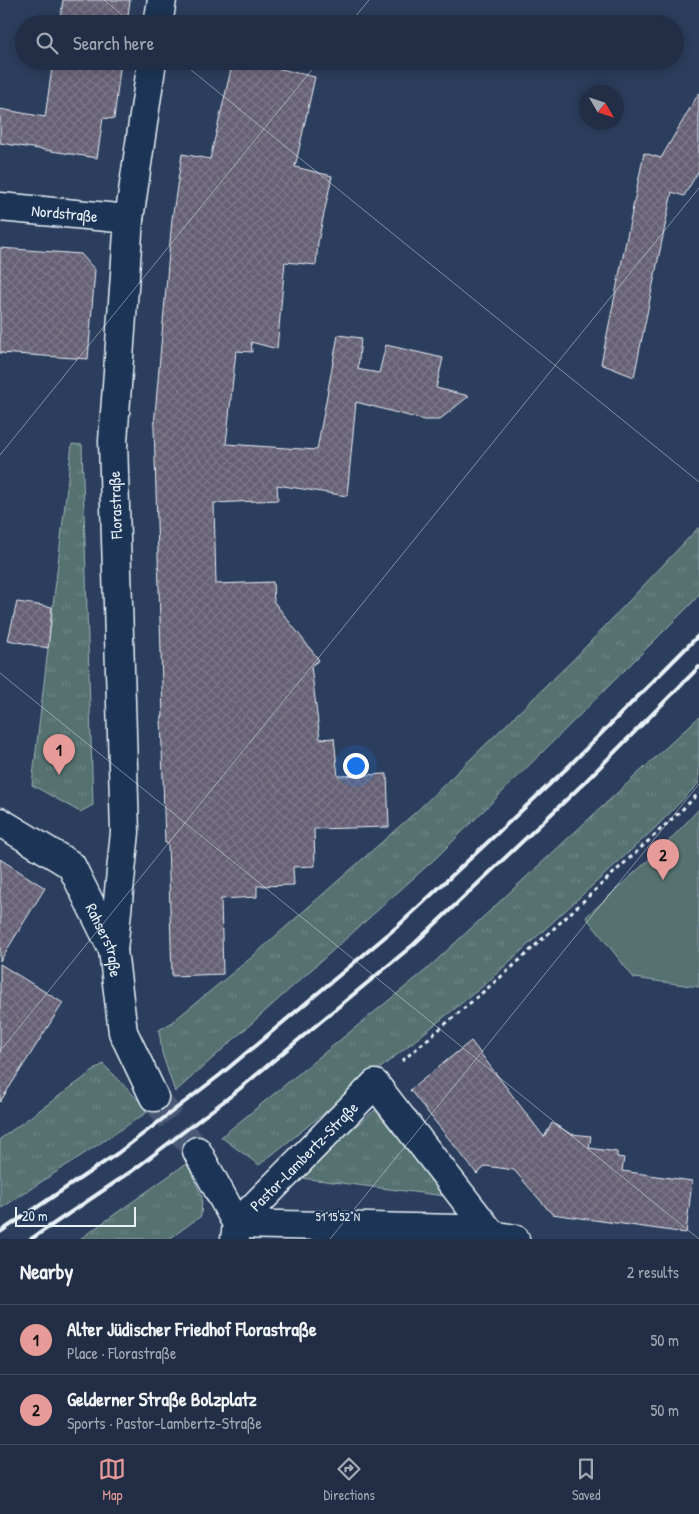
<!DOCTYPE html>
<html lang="en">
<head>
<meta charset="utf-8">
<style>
	body { margin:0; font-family:"Patrick Hand",sans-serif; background:#29364d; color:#f1f3f6 }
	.compass { position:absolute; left:579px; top:85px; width:45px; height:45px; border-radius:50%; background:#212e46; box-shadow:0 2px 12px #0003; rotate:129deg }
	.scale { position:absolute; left:15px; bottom:12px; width:121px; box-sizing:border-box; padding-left:5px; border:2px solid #e8f1f8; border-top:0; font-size:14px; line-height:18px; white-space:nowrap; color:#e8f1f8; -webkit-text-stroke:4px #1d3557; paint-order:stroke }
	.you { position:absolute; left:355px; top:765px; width:18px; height:18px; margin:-12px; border:4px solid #fff; border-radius:50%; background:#1a73e8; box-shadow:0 0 0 8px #1a73e833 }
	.badge { display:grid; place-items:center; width:32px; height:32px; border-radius:50%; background:#e69b98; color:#111; font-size:16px; font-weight:700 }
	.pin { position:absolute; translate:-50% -41px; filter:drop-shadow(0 1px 2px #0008) }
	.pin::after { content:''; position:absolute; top:26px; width:18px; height:15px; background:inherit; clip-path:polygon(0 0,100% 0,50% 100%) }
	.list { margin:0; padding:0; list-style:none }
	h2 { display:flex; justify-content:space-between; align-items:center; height:65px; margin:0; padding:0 20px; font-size:21px }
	h2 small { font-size:16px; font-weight:400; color:#a2a8b3 }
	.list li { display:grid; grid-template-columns:32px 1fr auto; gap:15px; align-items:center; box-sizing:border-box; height:70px; padding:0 20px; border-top:1px solid #3e4a5f }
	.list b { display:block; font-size:19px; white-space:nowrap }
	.list p { margin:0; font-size:16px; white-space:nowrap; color:#a2a8b3 }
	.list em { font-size:16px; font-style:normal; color:#a2a8b3 }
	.icon { flex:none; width:28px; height:28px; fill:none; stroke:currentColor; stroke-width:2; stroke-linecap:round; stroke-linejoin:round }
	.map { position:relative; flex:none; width:699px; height:1239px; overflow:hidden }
	.search { position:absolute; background:#212e46; box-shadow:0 2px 12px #0003; left:15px; right:15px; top:15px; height:55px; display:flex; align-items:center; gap:12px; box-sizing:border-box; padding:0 18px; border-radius:28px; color:#a2a8b3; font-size:19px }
	.sheet { height:205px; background:#212e46 }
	nav { display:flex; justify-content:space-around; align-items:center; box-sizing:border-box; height:70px; border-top:1px solid #3e4a5f; background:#212e46; font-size:14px; color:#a2a8b3 }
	nav a { display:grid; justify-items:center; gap:2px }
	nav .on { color:#e69b98 }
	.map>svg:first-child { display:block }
</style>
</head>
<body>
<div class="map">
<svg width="699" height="1239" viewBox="0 0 699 1239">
	<defs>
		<pattern id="grass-tufts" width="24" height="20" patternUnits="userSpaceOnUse" patternTransform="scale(1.25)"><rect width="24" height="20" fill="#547170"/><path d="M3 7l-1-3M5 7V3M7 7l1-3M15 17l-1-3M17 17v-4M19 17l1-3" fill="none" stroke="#6d8685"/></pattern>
		<pattern id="building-cross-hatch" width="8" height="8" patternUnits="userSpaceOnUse" patternTransform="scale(1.25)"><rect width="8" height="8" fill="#666174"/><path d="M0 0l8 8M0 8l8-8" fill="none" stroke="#7c7889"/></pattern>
	</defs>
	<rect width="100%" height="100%" fill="#2c3e5d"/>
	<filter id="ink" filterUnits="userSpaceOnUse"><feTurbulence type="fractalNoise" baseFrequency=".02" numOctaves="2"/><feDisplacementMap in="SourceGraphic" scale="10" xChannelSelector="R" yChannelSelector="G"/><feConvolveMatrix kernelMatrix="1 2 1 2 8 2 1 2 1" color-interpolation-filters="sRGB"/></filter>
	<g filter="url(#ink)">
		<g fill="url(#grass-tufts)" stroke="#9eb1b4">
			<path d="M72 444 82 445 93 805 80 812 32 785Z"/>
			<path d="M699 527V595L690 605 438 856 175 1092 162 1053 159 1030 171 1023 252 957 418 810 574 659Z"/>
			<path d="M699 717V783L654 829 483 986 259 1165 221 1137 426 970Z"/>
			<path d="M103 1064 149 1111 0 1209V1139Z"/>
			<path d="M375 1110 445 1196 301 1178 300 1172Z"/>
			<path d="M187 1163 202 1197 201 1216 169 1239H80Z"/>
		</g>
		<path fill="#547170" stroke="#9eb1b4" d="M699 809V987L634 978 586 917 668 842Z"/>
		<g fill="url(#building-cross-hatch)" stroke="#e8f1f8">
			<path d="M63 0H130L127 24H59Z"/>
			<path d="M53 61H121L114 119 103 118 97 158 0 143V109L45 117Z"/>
			<path d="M233 61H246L315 77 295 167 332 176 318 242 316 265 285 262 277 349 251 342 252 352 236 351 226 444 317 450 338 335 361 338 358 369 362 370 379 373 386 345 443 358 436 388 469 396 439 420H424L356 402 347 496 277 485 278 500 214 503 216 584 273 582 274 602 319 660 311 666 320 739 334 738 338 776 387 774 389 827 314 829 315 866 293 867 294 885 257 886V897L221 899 223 974 172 976 168 843H165L163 779 161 717H163L154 426 172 219 182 154 210 159Z"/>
			<path d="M699 93V170L684 196 672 192 634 377 601 364 644 153 661 158Z"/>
			<path d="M0 248 81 254 95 270 88 359 0 353Z"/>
			<path d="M17 602 52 607 48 648 8 640Z"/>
			<path d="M0 859 45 888 0 961Z"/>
			<path d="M0 964 63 1003 0 1102Z"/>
			<path d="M471 1041 544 1137 552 1123 571 1134 591 1136 589 1148 617 1152V1157L624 1158 622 1171 692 1181 686 1233 552 1214 514 1170 486 1166 477 1174 410 1090Z"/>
		</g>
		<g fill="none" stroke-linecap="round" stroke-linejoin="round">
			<path stroke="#485974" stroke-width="28" stroke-dasharray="28 14" stroke-linecap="butt" d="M154 1097 197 1151"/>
			<defs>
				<g id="minor">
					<path d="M158 24 162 0"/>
					<path id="s1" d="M0 207 129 219"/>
					<path id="s2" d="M0 822 71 865 113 950 123 1032 154 1097"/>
					<path d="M113 950 125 832 113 441 129 219 152 61"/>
					<path d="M197 1151 237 1224 235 1239"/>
					<path id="s3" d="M237 1224 375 1084 493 1236"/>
					<path d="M237 1224 458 1229 515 1239"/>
				</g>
			</defs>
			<use href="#minor" stroke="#e8f1f8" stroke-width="31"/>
			<path stroke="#e8f1f8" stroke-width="3" stroke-dasharray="4 4" stroke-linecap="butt" d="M402 1061 510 969 686 806 699 793"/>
			<use href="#minor" stroke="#1d3557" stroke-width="28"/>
			<g stroke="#e8f1f8" stroke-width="4">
				<path d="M0 1232 118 1153 220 1075 398 926 566 769 699 635"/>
				<path d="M31 1239 132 1171 232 1095 413 945 585 782 699 667"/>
			</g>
		</g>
	</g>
	<path fill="none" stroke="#e8f1f8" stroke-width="1" stroke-opacity="0.45" d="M104 0 133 24M349 24 369 0M180 61 699 482M0 455 319 61M0 673 699 1239M0 1051 699 188M330 1239 699 784"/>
	<g text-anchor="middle" stroke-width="4.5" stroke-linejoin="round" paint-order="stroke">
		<g font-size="16" fill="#e8f1f8" stroke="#1d3557">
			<text dy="6" stroke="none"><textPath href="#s1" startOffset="65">Nordstraße</textPath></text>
			<text transform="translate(115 505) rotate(-92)" y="6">Florastraße</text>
			<text dy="6" stroke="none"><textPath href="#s2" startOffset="166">Rahserstraße</textPath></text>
			<text dy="6" stroke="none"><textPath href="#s3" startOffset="95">Pastor-Lambertz-Straße</textPath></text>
		</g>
	</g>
	<g font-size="12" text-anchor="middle" fill="#e8f1f8" stroke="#1d3557" stroke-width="4.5" stroke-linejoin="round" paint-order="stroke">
		<text x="338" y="1221">51°15'52"N</text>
	</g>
</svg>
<svg class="compass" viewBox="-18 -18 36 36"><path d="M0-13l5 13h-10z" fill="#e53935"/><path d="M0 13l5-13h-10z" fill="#a2a8b3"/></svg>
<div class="scale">20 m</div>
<div class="you"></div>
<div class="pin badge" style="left:59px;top:775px">1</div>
<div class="pin badge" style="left:663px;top:880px">2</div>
<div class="search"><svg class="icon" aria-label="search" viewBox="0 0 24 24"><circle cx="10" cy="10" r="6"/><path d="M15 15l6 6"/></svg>Search here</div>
</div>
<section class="sheet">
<h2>Nearby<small>2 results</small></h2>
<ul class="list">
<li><span class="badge">1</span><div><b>Alter Jüdischer Friedhof Florastraße</b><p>Place · Florastraße</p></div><em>50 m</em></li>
<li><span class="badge">2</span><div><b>Gelderner Straße Bolzplatz</b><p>Sports · Pastor-Lambertz-Straße</p></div><em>50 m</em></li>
</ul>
</section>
<nav>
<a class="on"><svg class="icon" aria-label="map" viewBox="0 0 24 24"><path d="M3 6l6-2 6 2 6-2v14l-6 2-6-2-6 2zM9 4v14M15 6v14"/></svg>Map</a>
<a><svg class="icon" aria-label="directions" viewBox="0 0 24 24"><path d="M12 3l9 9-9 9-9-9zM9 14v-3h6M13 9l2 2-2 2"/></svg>Directions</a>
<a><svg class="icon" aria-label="saved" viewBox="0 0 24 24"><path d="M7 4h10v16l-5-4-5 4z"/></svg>Saved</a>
</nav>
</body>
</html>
